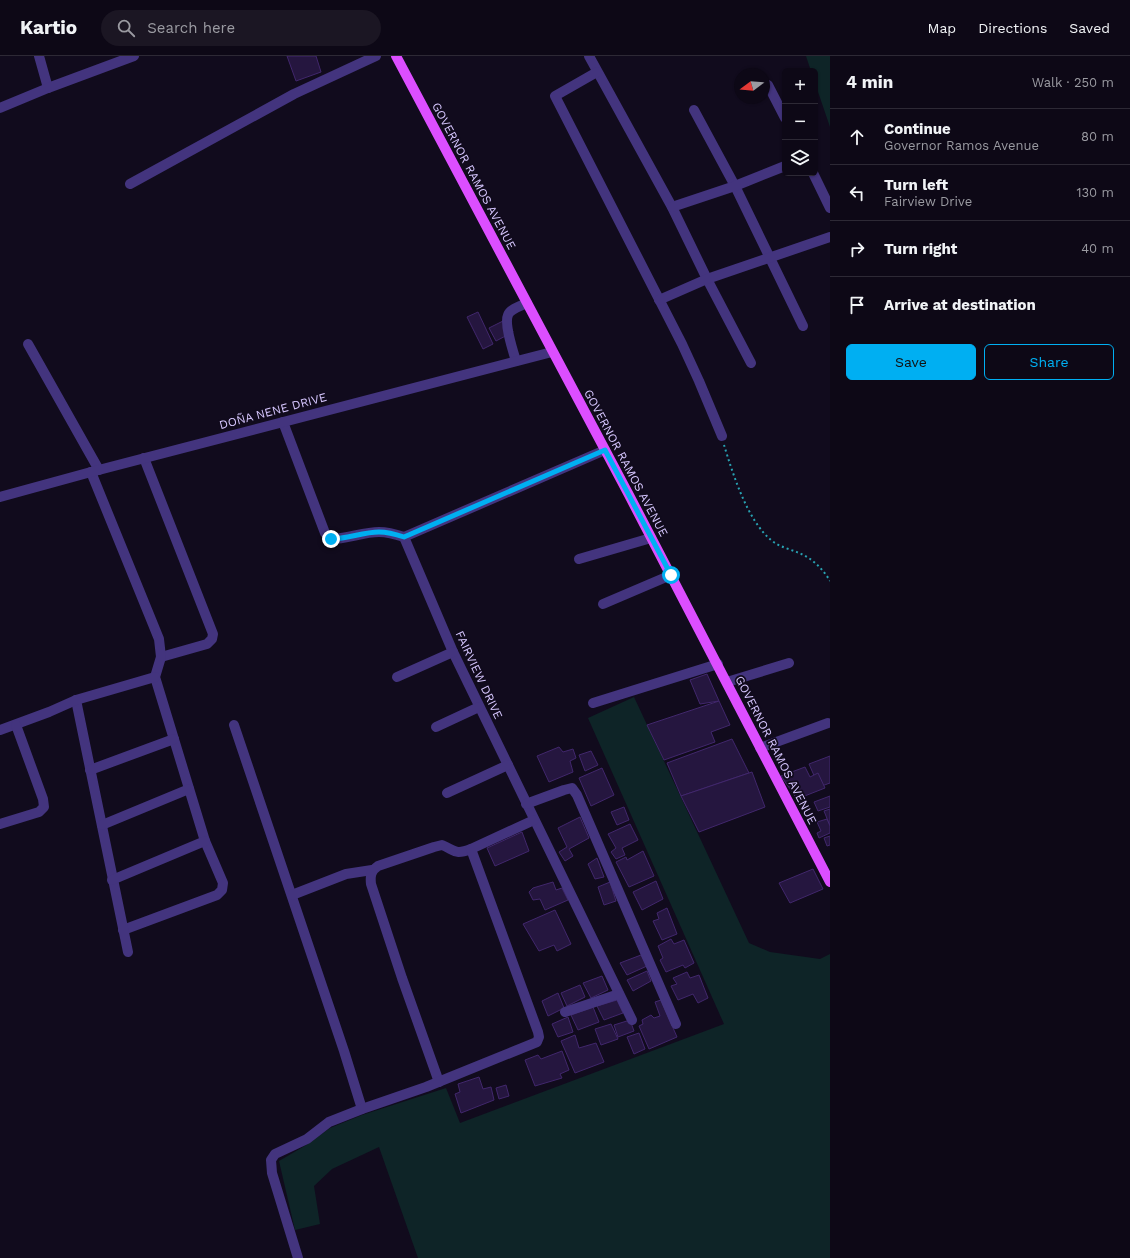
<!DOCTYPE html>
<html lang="en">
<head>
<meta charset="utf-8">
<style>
	body { margin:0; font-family:"Work Sans",sans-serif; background:#1b1623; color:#f1f3f6 }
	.controls { position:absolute; right:12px; top:12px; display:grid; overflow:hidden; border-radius:6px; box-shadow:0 1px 3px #0004 }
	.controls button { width:36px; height:36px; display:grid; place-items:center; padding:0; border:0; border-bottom:1px solid #2d2935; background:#0d0816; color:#f1f3f6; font:20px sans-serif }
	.compass { position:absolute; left:734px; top:12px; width:36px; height:36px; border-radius:50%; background:#0d0816; box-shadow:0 1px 3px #0004; rotate:254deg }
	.stop { position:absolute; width:12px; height:12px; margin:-9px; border:3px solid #00aff2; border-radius:50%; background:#fff }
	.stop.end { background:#00aff2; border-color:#fff; box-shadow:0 1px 4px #0008 }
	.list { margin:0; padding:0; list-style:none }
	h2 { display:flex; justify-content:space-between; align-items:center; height:52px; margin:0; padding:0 16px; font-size:17px }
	h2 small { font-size:13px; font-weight:400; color:#9a9aa1 }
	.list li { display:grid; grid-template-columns:26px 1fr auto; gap:12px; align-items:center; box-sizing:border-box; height:56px; padding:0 16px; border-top:1px solid #2d2935 }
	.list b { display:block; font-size:15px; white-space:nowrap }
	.list p { margin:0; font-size:13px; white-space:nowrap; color:#9a9aa1 }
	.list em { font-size:13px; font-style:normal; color:#9a9aa1 }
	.actions { display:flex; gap:8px; padding:12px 16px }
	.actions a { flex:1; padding:9px 0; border:1px solid #00aff2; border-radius:6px; text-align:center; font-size:14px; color:#00aff2 }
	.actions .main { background:#00aff2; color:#111 }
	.icon { flex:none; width:22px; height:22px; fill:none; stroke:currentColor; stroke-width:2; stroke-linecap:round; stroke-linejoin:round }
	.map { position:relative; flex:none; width:830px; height:1202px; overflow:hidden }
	header { display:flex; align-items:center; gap:24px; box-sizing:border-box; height:56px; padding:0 20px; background:#0d0816; border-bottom:1px solid #2d2935 }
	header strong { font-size:19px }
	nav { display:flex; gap:22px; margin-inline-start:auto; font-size:14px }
	.search { width:280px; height:36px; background:#1b1623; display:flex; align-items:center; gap:10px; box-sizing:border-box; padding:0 14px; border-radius:22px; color:#9a9aa1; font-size:15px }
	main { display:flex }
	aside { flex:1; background:#0d0816 }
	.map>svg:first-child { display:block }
</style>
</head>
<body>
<header>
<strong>Kartio</strong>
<div class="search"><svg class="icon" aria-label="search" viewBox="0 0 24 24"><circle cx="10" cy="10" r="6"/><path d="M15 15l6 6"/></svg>Search here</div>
<nav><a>Map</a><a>Directions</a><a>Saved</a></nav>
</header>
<main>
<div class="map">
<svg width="830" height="1202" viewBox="0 0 830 1202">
	<rect width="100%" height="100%" fill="#110b1d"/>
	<g fill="#0e2427">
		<path d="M806 0H830V71L815 27V15H811Z"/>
		<path d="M634 641 749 887 770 896 820 903 830 898V1202H418L379 1091 332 1113 314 1130 320 1168 295 1174 279 1105 308 1088 330 1072 362 1059 446 1032 460 1067 724 968 588 662Z"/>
	</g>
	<g fill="#25163f" stroke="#41276c">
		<path d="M287 0H316L321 16 296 25Z"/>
		<path d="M478 256 493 288 483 293 467 261Z"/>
		<path d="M507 263 513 276 496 285 489 272Z"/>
		<path d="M707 618 719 645 700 648 690 624Z"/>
		<path d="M719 645 730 669 711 676 715 686 664 704 647 669Z"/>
		<path d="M732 683 749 717 681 740 667 707Z"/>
		<path d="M559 691 563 696 573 693 576 702 570 705 573 716 549 726 537 700Z"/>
		<path d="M591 695 598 709 585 715 579 699Z"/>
		<path d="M830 700V727L819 731 809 708Z"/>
		<path d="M805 711 810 721 818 717 825 732 797 743 781 720Z"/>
		<path d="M602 712 614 739 591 750 579 722Z"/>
		<path d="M752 716 765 751 699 776 681 740Z"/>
		<path d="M830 740V751L818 755 814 746Z"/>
		<path d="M624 751 629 764 617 769 611 756Z"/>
		<path d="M830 753V770L824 755Z"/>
		<path d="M580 761 589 782 569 793 573 800 565 805 559 796 567 791 558 772Z"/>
		<path d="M827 763 830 770V777L819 782 817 777 821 775 817 766Z"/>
		<path d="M630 768 638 784 622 792 625 799 616 803 611 796 616 792 608 778Z"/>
		<path d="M522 776 529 795 495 810 487 792Z"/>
		<path d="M830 780V789L827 790 824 782Z"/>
		<path d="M643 795 654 820 629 831 616 806 626 801 627 804Z"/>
		<path d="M597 802 604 821 595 823 588 808Z"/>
		<path d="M813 813 823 833 790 847 779 827Z"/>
		<path d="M656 825 663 843 642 854 633 836Z"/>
		<path d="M553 826 556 834 562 832 568 844 545 854 540 843 533 844 529 836 533 832Z"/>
		<path d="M610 826 616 845 604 849 598 831Z"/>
		<path d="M667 852 677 878 662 884 653 865 659 863 657 857Z"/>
		<path d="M555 854 571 888 557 895 554 889 539 895 523 868Z"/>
		<path d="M671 883 674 888 684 884 694 907 685 912 683 909 666 916 660 904 663 902 658 890Z"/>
		<path d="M641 899 647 910 627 919 620 907Z"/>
		<path d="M647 915 651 925 633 935 627 924Z"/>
		<path d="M687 916 690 922 699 919 708 942 698 947 693 938 678 944 671 930 677 928 673 922Z"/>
		<path d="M602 920 608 934 591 942 583 927Z"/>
		<path d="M580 929 585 941 567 950 561 937Z"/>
		<path d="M558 937 564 952 548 960 542 945Z"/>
		<path d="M617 944 623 957 604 964 597 950Z"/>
		<path d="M661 944 677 981 649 993 639 970 643 968 642 964 651 959 654 962 660 960 655 946Z"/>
		<path d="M593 951 599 966 578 974 571 959Z"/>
		<path d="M568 961 573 976 558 981 552 968Z"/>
		<path d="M630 964 634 975 618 981 614 969Z"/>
		<path d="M611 968 618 983 601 989 595 973Z"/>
		<path d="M639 977 645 993 634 998 627 981Z"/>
		<path d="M575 979 579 992 596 987 604 1006 575 1017 561 985Z"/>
		<path d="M562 995 569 1014 560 1018 562 1022 535 1030 525 1004 538 999 541 1003Z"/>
		<path d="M479 1021 483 1033 491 1031 494 1044 461 1057 455 1038 460 1036 458 1028Z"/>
		<path d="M506 1029 509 1040 499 1043 496 1032Z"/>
	</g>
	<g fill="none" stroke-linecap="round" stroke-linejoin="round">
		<path stroke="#28a2b2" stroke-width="2" stroke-dasharray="2 3" stroke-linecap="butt" d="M724 389C733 418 747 464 771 484 779 491 790 493 799 497 812 502 823 513 830 525"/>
		<g stroke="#43347e" stroke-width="10">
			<path d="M39 0 48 32"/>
			<path d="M589 0 672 151 707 223 751 307"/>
			<path d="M597 16 555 40 682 288 699 325 722 380"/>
			<path d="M768 29 785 62"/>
			<path d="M0 52 48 32 134 0"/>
			<path d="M694 54 735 130 803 270"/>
			<path d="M813 117 830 152"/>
			<path d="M130 128 294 38 376 0"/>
			<path d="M672 151 735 130 785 110"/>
			<path d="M659 244 707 223 830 181"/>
			<path d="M28 288 99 414"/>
			<path d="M516 305C513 295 504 268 508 259 510 253 521 250 527 247"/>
			<path d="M283 366 325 477 331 483C347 483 363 476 379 476 387 476 395 478 404 481"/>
			<path d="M605 394 404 481 453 596 632 964"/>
			<path d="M144 402 213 578 212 583 207 588 161 601"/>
			<path d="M91 416 159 583 161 601 155 621 205 785 223 827 222 834 217 839 123 874"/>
			<path d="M0 441 91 416 552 296"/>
			<path d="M579 503 651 482"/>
			<path d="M603 548 671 519"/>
			<path d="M397 621 453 596"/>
			<path d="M727 626 789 607"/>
			<path d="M76 644 128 896"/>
			<path d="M593 647 718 608"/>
			<path d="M234 669 344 995 362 1053"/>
			<path d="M436 671 479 651"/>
			<path d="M0 674 49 656 76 644 155 621"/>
			<path d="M760 692 828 667"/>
			<path d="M90 714 174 683"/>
			<path d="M447 737 508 709"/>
			<path d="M526 748 564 734 572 732 577 739 676 968"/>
			<path d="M0 768 39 756 44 751 43 743 16 669"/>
			<path d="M102 769 189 733"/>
			<path d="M112 824 205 785"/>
			<path d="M292 839 346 818 372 814"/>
			<path d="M565 956 619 938"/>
			<path d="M439 1026 402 922 371 828C370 819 371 815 378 810L434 791 442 789C456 795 455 799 471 793"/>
			<path d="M298 1202 272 1117 271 1104 275 1098 307 1083 329 1066 362 1053 426 1031 537 986 539 981 538 976 471 793 534 764"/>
		</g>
		<path stroke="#dc4eff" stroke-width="10" d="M396 0 629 439 830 826"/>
	</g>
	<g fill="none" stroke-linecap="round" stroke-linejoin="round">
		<path stroke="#00aff2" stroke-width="5" d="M331 483C347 483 363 476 379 476 387 476 395 478 404 481L605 394 671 519"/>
	</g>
	<g text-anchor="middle" stroke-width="3.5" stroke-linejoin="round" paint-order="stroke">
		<g font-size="12" fill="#d7c7ff" stroke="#110b1d">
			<text transform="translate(474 120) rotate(62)" y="4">GOVERNOR RAMOS AVENUE</text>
			<text transform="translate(273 355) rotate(-15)" y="4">DOÑA NENE DRIVE</text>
			<text transform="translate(626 407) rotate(62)" y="4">GOVERNOR RAMOS AVENUE</text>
			<text transform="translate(479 619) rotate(65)" y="4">FAIRVIEW DRIVE</text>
			<text transform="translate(776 694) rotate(63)" y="4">GOVERNOR RAMOS AVENUE</text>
		</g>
	</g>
</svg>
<div class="controls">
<button>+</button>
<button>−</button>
<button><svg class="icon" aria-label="layers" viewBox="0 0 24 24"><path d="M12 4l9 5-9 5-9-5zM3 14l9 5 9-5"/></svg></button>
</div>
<svg class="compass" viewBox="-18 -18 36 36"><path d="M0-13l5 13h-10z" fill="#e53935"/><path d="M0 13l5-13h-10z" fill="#9a9aa1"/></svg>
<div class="stop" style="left:671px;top:519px"></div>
<div class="stop end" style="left:331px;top:483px"></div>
</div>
<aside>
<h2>4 min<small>Walk · 250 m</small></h2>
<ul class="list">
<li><svg class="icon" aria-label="ahead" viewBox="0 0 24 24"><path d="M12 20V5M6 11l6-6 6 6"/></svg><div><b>Continue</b><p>Governor Ramos Avenue</p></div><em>80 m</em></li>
<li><svg class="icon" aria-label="left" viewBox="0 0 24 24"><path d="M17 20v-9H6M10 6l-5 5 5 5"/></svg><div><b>Turn left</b><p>Fairview Drive</p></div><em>130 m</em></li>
<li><svg class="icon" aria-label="right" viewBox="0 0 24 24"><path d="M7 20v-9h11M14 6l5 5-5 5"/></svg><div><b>Turn right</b></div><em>40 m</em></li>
<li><svg class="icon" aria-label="arrive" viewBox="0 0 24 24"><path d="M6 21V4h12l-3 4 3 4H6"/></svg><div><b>Arrive at destination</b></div></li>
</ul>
<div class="actions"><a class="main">Save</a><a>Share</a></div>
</aside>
</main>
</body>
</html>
